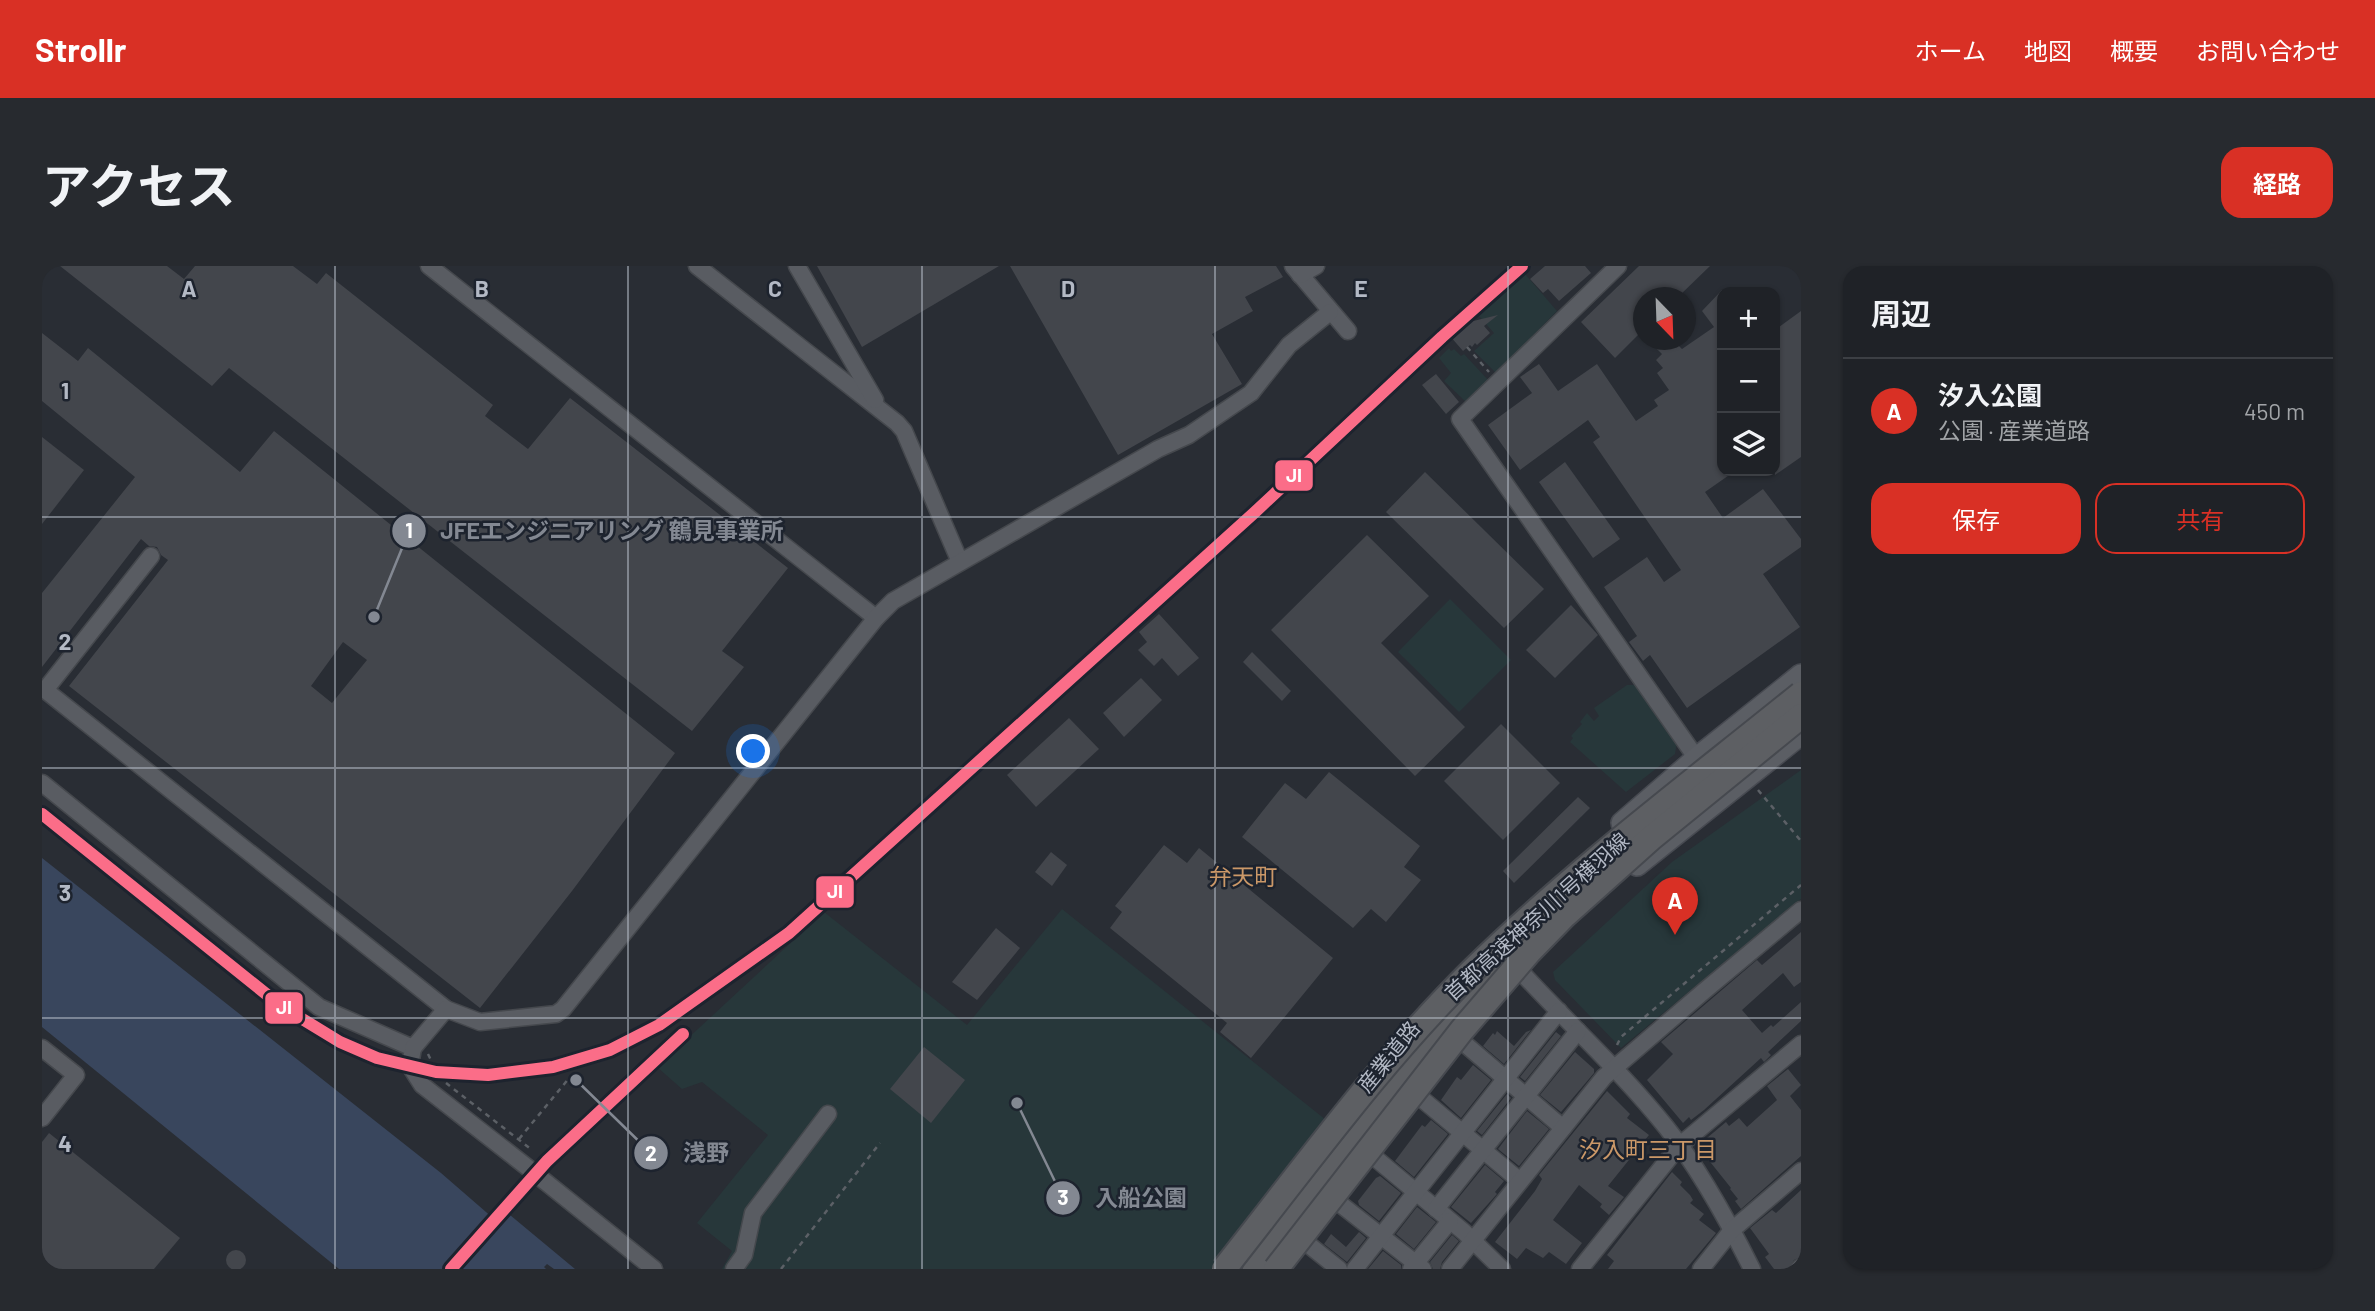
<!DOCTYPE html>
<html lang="ja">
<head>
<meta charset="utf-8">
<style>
	body { margin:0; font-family:Barlow,"Noto Sans JP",sans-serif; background:#272a2f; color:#f1f3f6 }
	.controls { position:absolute; right:21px; top:21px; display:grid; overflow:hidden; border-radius:14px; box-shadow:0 2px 5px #0004 }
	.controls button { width:63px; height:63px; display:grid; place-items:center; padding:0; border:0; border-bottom:2px solid #3c3f44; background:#1f2227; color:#f1f3f6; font:35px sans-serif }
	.compass { position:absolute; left:1591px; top:21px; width:63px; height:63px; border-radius:50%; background:#1f2227; box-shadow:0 2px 5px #0004; rotate:157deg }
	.you { position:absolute; left:712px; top:486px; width:24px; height:24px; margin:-18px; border:5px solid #fff; border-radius:50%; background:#1a73e8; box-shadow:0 0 0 10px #1a73e833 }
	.badge { display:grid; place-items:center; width:46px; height:46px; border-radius:50%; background:#d93025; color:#fff; font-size:23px; font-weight:700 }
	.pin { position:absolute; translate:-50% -58px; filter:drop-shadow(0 2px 4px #0008) }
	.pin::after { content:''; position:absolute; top:37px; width:24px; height:21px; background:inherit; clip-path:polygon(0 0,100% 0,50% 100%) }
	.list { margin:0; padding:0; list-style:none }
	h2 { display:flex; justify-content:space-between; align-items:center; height:91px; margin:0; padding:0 28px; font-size:30px }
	h2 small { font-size:23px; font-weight:400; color:#a1a4a7 }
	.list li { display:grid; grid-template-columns:46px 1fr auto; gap:21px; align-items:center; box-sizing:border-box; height:105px; padding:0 28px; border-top:2px solid #3c3f44 }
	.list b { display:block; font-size:26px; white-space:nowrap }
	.list p { margin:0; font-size:23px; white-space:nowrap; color:#a1a4a7 }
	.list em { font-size:23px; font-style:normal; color:#a1a4a7 }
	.actions { display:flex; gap:14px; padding:21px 28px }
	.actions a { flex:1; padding:16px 0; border:2px solid #d93025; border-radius:21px; text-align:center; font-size:24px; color:#d93025 }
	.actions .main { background:#d93025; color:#fff }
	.icon { flex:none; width:38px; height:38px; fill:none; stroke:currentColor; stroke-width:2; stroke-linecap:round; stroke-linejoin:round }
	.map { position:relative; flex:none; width:1759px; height:1003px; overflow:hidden; border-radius:21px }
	header { display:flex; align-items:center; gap:42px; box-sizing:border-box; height:98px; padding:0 35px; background:#d93025; color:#fff }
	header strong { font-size:33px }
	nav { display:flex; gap:38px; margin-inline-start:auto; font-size:24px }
	.intro { display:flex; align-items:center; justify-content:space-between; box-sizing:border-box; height:168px; padding:0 42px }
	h1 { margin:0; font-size:49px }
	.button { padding:18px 32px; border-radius:21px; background:#d93025; color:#fff; font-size:24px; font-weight:700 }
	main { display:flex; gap:42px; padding:0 42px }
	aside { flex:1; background:#1f2227; border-radius:21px; box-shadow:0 2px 5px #0004 }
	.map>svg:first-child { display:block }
</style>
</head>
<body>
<header>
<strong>Strollr</strong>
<nav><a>ホーム</a><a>地図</a><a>概要</a><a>お問い合わせ</a></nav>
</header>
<div class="intro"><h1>アクセス</h1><a class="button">経路</a></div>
<main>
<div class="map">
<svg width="1759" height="1003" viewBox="0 0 1759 1003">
	<rect width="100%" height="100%" fill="#292d34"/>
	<g fill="#27373a">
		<path d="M1483 8 1515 45 1454 107 1432 85 1452 67 1437 50Z"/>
		<path d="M1407 82 1409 85 1412 83 1419 90 1422 88 1447 115 1425 137 1402 115 1409 107 1397 92Z"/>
		<path d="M1408 333 1469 394 1417 446 1356 386Z"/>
		<path d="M1585 419H1593L1635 475 1633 488 1584 526 1528 476 1531 472 1529 470 1540 458 1538 456 1545 447 1552 455 1557 450 1552 442Z"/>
		<path d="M1759 504V633L1579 782 1513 714 1511 706 1630 596Z"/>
		<path d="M1020 643 1294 862 1193 1003H680L690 985 655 957 726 869 660 816 640 823 615 801 782 646 925 759Z"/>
	</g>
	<path fill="#39465d" d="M0 592 399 907 459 959 468 949 533 1003H512L505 998 502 1001 504 1003H297L0 761Z"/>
	<g fill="#43464c" fill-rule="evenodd">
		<path d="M18 0H125L142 13 153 0H251L275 18 284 7 451 139 443 150 486 183 528 132 746 302 680 385 702 401 650 465 187 102 170 120Z"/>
		<path d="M775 0H957L820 81Z"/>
		<path d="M968 0H1234L1241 11 1203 31 1211 45 1170 68 1200 118 1076 189Z"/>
		<path d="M1503 0H1543L1549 7 1517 35 1506 23 1501 27 1488 13Z"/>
		<path d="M1597 0H1668L1635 32H1601V64L1573 92 1539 56Z"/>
		<path d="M1680 24V205H1693L1663 226 1681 252 1721 223 1759 273V281L1721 308 1758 361 1645 442 1608 389 1601 395 1587 376 1595 370 1562 321 1605 291 1622 316 1639 304 1551 176 1558 171 1546 154 1478 204 1446 159 1490 127 1478 111 1497 98 1516 125 1555 98 1594 155 1616 140 1612 134 1627 124 1615 107 1621 102 1614 94 1620 88 1606 74H1631L1640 83 1672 61 1660 45Z"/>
		<path d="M1759 45V191L1733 209V64Z"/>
		<path d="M1456 49 1442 60 1448 67 1435 79 1433 77 1430 81 1428 79 1421 85 1408 70 1423 57Z"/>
		<path d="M0 67 36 95 46 82 198 206 232 165 633 487 530 625 438 742 27 420 126 294 119 289 115 281 107 280 99 273 0 401V327L93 211 0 135ZM301 376 325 394 290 437 269 420Z"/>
		<path d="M1394 108 1417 136 1404 148 1380 119Z"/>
		<path d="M0 171 42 204 0 258Z"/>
		<path d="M1523 196 1578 273 1551 292 1497 216Z"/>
		<path d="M1383 206 1502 323 1462 362 1344 246Z"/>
		<path d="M1325 269 1387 330 1339 377 1423 461 1373 510 1229 364Z"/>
		<path d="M1529 339 1556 369 1513 412 1484 384Z"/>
		<path d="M1117 348 1157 392 1136 410 1120 392 1112 400 1096 384 1105 376 1097 366Z"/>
		<path d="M1210 386 1249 425 1240 435 1201 396Z"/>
		<path d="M1099 412 1120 434 1082 471 1061 447Z"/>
		<path d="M1027 452 1057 483 994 541 965 509Z"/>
		<path d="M1459 458 1518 517 1461 574 1402 515Z"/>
		<path d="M1287 506 1378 580 1362 601 1379 614 1344 656 1329 643 1311 662 1200 571 1243 517 1264 533Z"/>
		<path d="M1536 531 1548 542 1472 617 1461 605Z"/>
		<path d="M1122 579 1145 597 1157 582 1291 692 1209 792 1178 766 1185 757 1068 662 1080 646 1073 640Z"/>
		<path d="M1009 586 1025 599 1010 620 993 606Z"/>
		<path d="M954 662 978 682 935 734 910 716Z"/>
		<path d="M1759 666V716L1752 721 1741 707 1700 744 1720 767 1729 759 1731 761 1759 736V755L1726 786 1729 789 1722 796 1719 792 1662 844 1649 854 1647 851 1641 857 1605 814 1631 788 1619 776 1715 694 1720 699Z"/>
		<path d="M1489 764 1462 798 1441 780 1451 767 1453 769 1455 765 1472 780 1484 766Z"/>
		<path d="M1514 766 1519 770 1483 815 1478 811Z"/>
		<path d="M882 781 923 814 889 857 848 823Z"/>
		<path d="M1533 786 1552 803V807L1519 846 1498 829Z"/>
		<path d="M1431 799 1449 814 1419 852 1399 834 1415 811 1419 814Z"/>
		<path d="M1746 803 1759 819 1748 830 1759 844V890L1699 943 1693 935 1696 933 1688 923 1689 922 1661 887 1658 882 1659 877 1684 856 1687 860 1697 852 1705 861 1735 834 1725 820Z"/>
		<path d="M1565 825 1588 848 1585 852 1607 869 1566 920 1582 931 1567 949 1558 941 1560 938 1537 919 1511 954 1540 977 1524 998 1507 986 1501 992 1484 982 1475 993 1453 976 1493 925 1500 913 1497 909Z"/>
		<path d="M1465 828 1469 832 1440 869 1435 865Z"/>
		<path d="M1485 845 1507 863 1477 900 1456 883Z"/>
		<path d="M1389 854 1406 868 1372 911 1353 895 1380 859 1383 861Z"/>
		<path d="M7 867 138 972 112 1003H0V876Z"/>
		<path d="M1443 899 1462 915 1453 926 1455 928 1429 957 1409 941Z"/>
		<path d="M1630 906 1640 916 1638 919 1648 929 1651 934 1648 937 1662 948 1657 954 1674 967 1644 1003H1566L1572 995 1565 989Z"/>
		<path d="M1338 910 1359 927 1337 955 1317 939 1316 935 1334 912Z"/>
		<path d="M1759 924V991L1752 994 1747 1003H1732L1723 991 1727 988 1708 962 1730 944 1734 947Z"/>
		<path d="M1375 941 1394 956 1372 983 1354 968Z"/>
		<path d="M1317 966 1324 972 1305 996 1282 978 1289 968 1304 981Z"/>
		<path d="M1410 969 1417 975 1400 996 1398 1003H1391L1388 996Z"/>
		<circle cx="194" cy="994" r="10"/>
		<path d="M1341 985 1359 999V1003H1326Z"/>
	</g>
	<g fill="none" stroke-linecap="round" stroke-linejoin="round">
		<defs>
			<g id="minor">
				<path d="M387 0 834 352"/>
				<path d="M655 0 855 157 862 165 918 296"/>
				<path d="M755 0 833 134"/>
				<path d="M1251 0 1306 65"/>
				<path d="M1576 0 1418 153 1660 500"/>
				<path d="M1258 9 1274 0"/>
				<path d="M109 290 3 424 404 743"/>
				<path d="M0 517 277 741 371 782 368 800 380 819 485 901 612 1003"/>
				<path d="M1480 707C1528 759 1580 806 1624 861 1657 902 1686 955 1710 1003"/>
				<path d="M1423 778 1521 862"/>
				<path d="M0 782 34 809 0 852"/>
				<path d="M371 782 404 743 438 756 514 748 521 743 834 352 851 335 1116 183 1147 169 1209 127 1247 79 1288 46"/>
				<path d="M1380 833 1478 915"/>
				<path d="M1332 891 1422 966 1460 1003"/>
				<path d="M1297 937 1381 1003"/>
				<path d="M1394 943 1536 765"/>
				<path d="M1267 979 1297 1003"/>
				<path d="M692 1003 702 989 711 947 786 848"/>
				<path d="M1313 1003 1517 745"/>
				<path d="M1369 1003 1408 955"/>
				<path d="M1408 1003 1562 811 1661 726 1759 644"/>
				<path d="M1538 1003 1637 880 1759 778"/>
				<path d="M1659 1003 1690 964 1759 905"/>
				<path d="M1757 1003 1759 1001"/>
			</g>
			<g id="major">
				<path d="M1580 557 1655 492 1759 409"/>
				<path d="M1595 599 1759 468"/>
			</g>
			<path id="highway" d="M1213 1003 1396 773 1460 702"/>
		</defs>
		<use href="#minor" stroke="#45484d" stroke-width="19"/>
		<use href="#major" stroke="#474a51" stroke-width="24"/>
		<use href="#highway" stroke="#46494f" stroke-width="28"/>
		<g stroke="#5c6066" stroke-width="2.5" stroke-dasharray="5 5" stroke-linecap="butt">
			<path d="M1425 81 1447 106"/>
			<path d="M1716 524 1759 575"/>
			<path d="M1575 779 1579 771 1759 619"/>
			<path d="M386 788 398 813"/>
			<path d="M404 817 490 884"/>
			<path d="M477 873 528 811"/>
			<path d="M739 1003 838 877"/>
		</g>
		<use href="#minor" stroke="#595c62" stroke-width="16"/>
		<use href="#major" stroke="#5b5e64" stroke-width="21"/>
		<use href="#highway" stroke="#5d5f63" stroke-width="24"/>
		<defs>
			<g id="highway-bridge">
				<path d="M1182 1003C1262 902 1338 796 1430 705 1532 605 1648 518 1759 428"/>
				<path d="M1234 1003 1420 764 1487 686 1523 649 1608 573 1759 450"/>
			</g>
		</defs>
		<use href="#highway-bridge" stroke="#46494f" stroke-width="28" stroke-linecap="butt"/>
		<use href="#highway-bridge" stroke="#5d5f63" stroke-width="24"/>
		<defs>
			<g id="rail-1">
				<path d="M0 548 239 740 298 776 335 792 394 806 446 809 511 801 568 784 617 759 747 667 1212 247 1400 71 1480 0"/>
				<path d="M409 1003 505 895 641 768"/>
			</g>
		</defs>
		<use href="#rail-1" stroke="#1d232e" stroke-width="18"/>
		<use href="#rail-1" stroke="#fb6d88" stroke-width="12"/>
	</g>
	<path fill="none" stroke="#b3b9c5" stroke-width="2" stroke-opacity="0.55" d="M293 0V1003M586 0V1003M880 0V1003M1173 0V1003M1466 0V1003M0 251H1759M0 502H1759M0 752H1759"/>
	<g text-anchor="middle" stroke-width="5" stroke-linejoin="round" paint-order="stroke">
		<g font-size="21" fill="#b3b9c5" stroke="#1d232e">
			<text transform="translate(1495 651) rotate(-42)" y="7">首都高速神奈川1号横羽線</text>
			<text transform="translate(1347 791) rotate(-51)" y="7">産業道路</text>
		</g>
		<g font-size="23" fill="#cb9868" stroke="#1d232e">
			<text x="1201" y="619">弁天町</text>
			<text x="1606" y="892">汐入町三丁目</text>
		</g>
	</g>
	<g font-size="23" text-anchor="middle" font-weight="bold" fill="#b3b9c5" stroke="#1d232e" stroke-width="5" stroke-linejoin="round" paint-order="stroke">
		<text x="147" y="31">A</text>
		<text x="440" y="31">B</text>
		<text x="733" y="31">C</text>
		<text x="1026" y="31">D</text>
		<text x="1319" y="31">E</text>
		<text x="23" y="133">1</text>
		<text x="23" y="384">2</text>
		<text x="23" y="635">3</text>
		<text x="23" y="886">4</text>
	</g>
	<path fill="none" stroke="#838892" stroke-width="2.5" d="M332 351L367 265M534 814L609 887M975 837L1021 932"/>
	<g fill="#838892" stroke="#1d232e" stroke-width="2.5">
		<circle cx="332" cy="351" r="7"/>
		<circle cx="534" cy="814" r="7"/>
		<circle cx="975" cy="837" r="7"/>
		<circle cx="367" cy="265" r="18"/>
		<circle cx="609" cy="887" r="18"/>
		<circle cx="1021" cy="932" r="18"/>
	</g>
	<g font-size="21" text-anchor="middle" font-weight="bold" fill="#fff">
		<text x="367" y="272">1</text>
		<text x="609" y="895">2</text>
		<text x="1021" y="939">3</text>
	</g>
	<g font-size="23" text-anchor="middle" font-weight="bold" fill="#838892" stroke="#1d232e" stroke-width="5" stroke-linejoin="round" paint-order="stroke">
		<text x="570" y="273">JFEエンジニアリング 鶴見事業所</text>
		<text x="664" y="895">浅野</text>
		<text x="1099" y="940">入船公園</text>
	</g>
	<g stroke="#1d232e" stroke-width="2.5">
		<rect x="1232" y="193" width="40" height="33" rx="7" fill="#fb6d88"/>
		<rect x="773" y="609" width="40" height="34" rx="7" fill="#fb6d88"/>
		<rect x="222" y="725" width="40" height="34" rx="7" fill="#fb6d88"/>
	</g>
	<g font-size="19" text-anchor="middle" font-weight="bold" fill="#fff">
		<text x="1252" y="216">JI</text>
		<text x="793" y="632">JI</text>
		<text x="242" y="748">JI</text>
	</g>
</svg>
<div class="controls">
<button>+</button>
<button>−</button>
<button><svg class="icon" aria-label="layers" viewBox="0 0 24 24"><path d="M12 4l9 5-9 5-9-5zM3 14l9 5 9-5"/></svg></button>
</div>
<svg class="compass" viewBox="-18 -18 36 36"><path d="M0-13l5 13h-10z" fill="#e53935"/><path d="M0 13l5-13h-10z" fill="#a1a4a7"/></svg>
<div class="you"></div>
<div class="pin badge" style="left:1633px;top:669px">A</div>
</div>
<aside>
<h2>周辺<small></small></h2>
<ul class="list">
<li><span class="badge">A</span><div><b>汐入公園</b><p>公園 · 産業道路</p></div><em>450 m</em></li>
</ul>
<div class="actions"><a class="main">保存</a><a>共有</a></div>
</aside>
</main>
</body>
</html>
